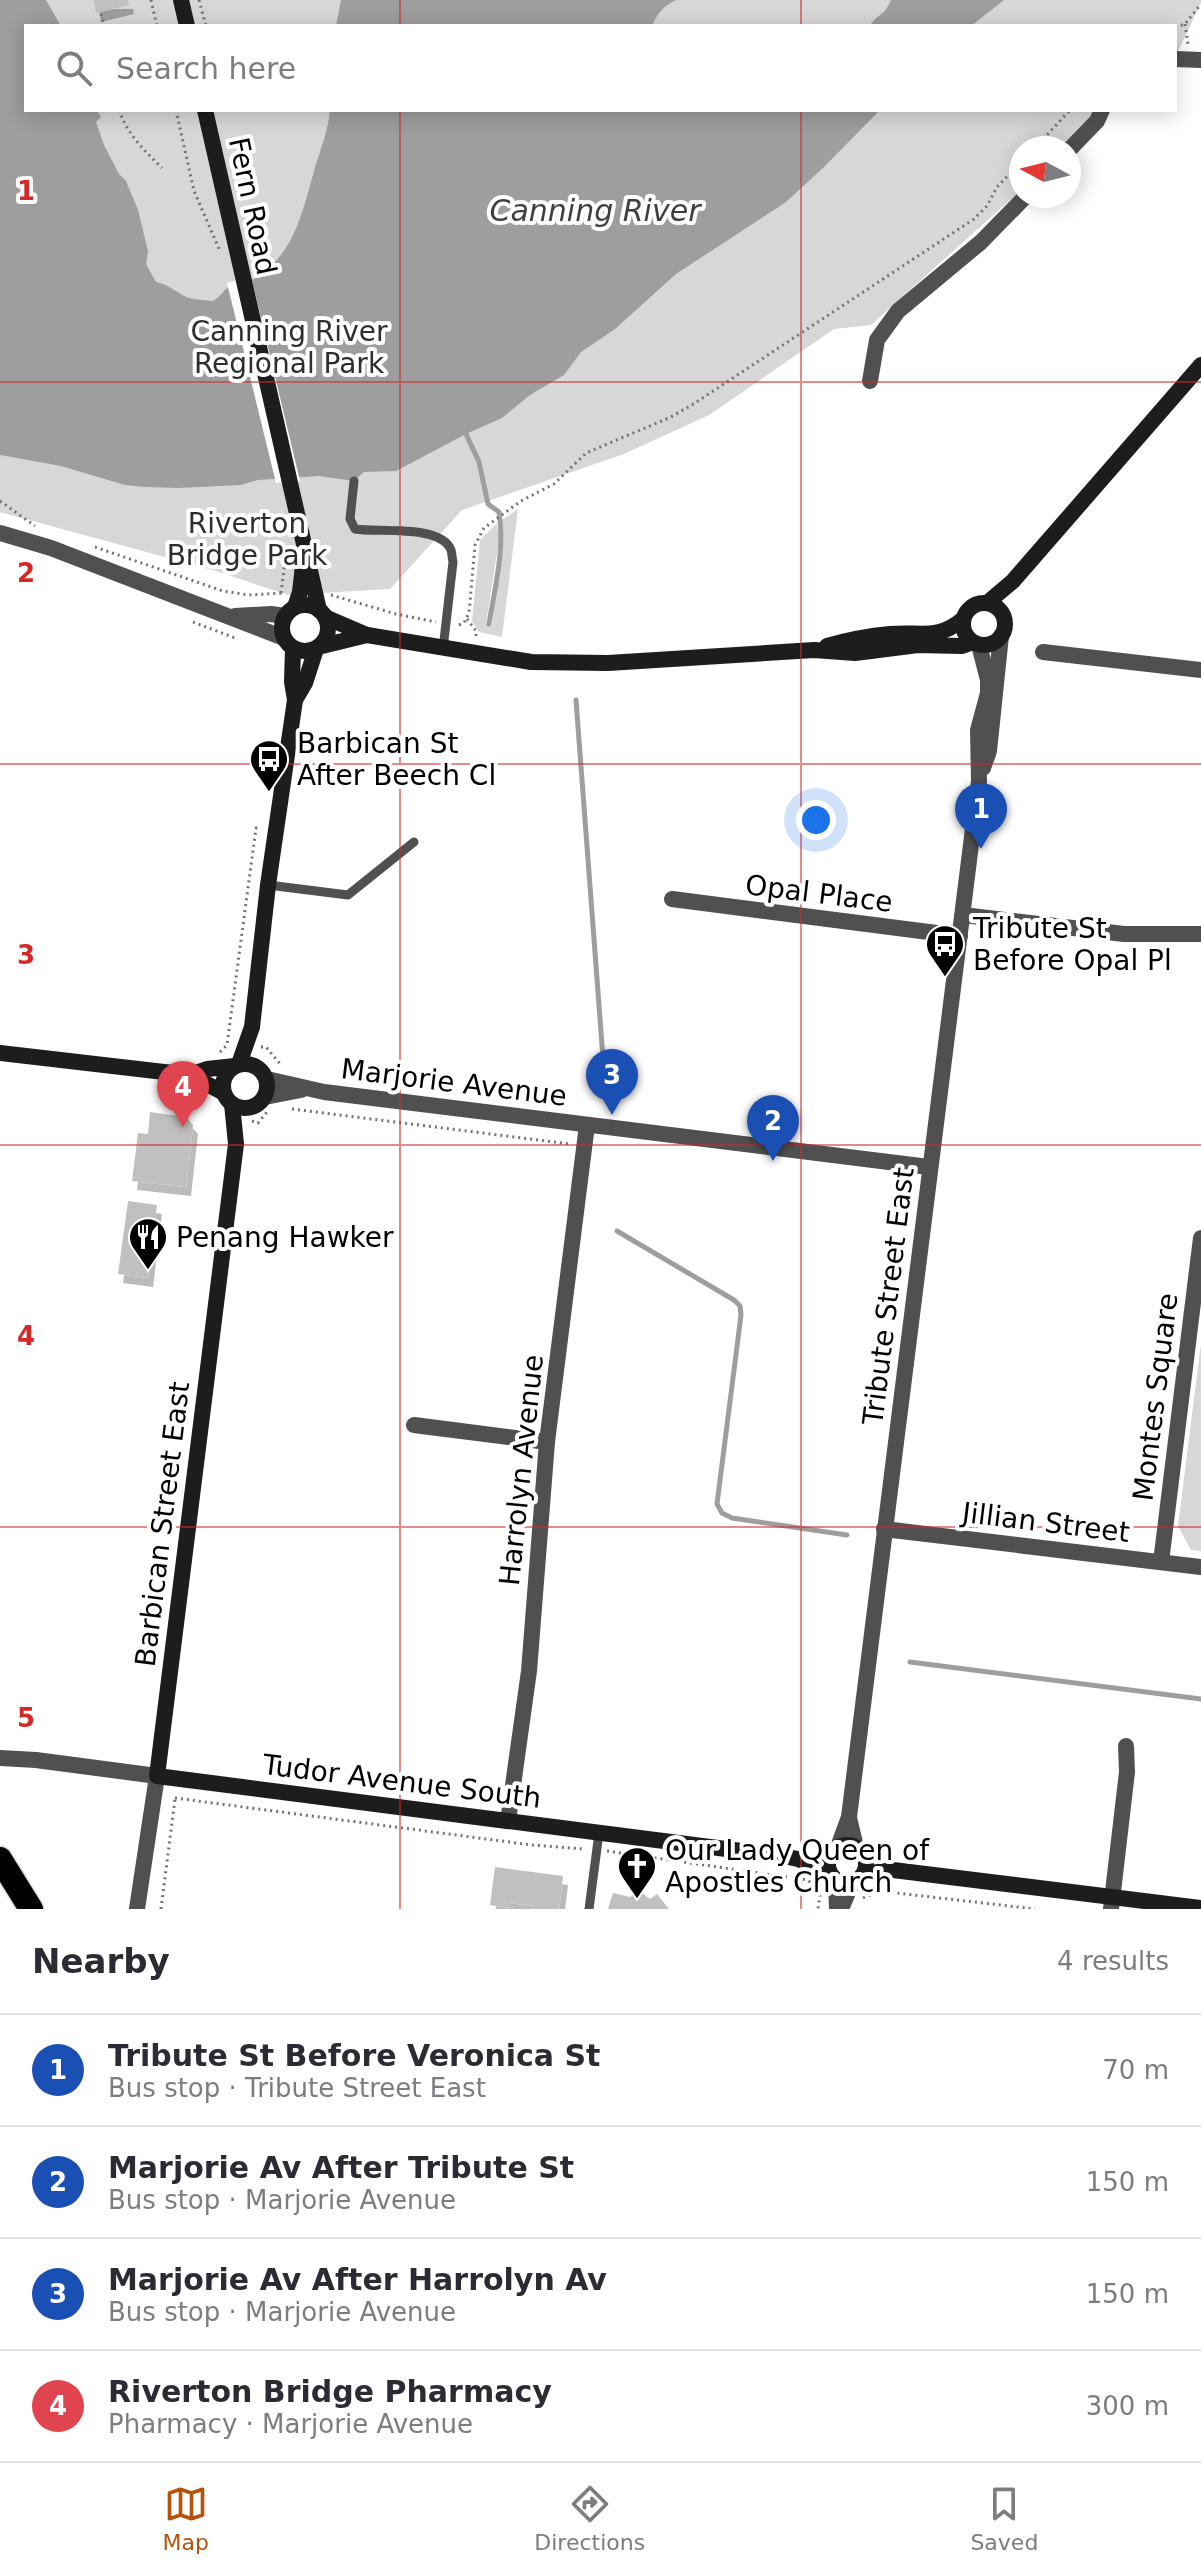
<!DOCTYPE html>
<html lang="en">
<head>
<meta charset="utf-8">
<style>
	body { margin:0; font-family:"DejaVu Sans",sans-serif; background:#f7f7f7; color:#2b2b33 }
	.compass { position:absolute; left:1009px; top:136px; width:72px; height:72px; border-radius:50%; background:#fff; box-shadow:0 4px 20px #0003; rotate:277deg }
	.you { position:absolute; left:816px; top:820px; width:28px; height:28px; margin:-20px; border:6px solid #fff; border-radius:50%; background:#1a73e8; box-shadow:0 0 0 12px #1a73e833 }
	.badge { display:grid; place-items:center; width:52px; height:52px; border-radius:50%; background:#b45309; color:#fff; font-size:26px; font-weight:700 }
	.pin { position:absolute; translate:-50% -66px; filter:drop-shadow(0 2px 4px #0008) }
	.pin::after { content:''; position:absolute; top:42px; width:28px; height:24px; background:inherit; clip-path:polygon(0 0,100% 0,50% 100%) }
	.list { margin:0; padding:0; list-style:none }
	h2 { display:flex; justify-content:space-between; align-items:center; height:104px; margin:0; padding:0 32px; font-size:34px }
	h2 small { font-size:26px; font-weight:400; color:#7c7c81 }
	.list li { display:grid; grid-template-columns:52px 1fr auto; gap:24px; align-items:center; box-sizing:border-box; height:112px; padding:0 32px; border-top:2px solid #e1e1e2 }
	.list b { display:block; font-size:30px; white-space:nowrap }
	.list p { margin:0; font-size:26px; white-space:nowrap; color:#7c7c81 }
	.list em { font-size:26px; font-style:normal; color:#7c7c81 }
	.icon { flex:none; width:44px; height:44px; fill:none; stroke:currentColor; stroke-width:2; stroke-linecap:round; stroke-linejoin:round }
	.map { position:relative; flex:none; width:1201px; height:1909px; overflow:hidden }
	.search { position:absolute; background:#fff; box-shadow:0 4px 20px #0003; left:24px; right:24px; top:24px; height:88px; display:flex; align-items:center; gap:20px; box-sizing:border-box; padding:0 28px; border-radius:0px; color:#7c7c81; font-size:30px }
	.sheet { height:552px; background:#fff }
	nav { display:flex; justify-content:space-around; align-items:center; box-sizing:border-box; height:112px; border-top:2px solid #e1e1e2; background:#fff; font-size:22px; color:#7c7c81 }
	nav a { display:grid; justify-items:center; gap:4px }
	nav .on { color:#b45309 }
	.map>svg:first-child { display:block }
</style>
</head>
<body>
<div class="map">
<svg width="1201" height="1909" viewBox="0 0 1201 1909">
	<defs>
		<filter id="shadow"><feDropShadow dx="5" dy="9" stdDeviation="0" flood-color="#0004"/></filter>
	</defs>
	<rect width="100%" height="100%" fill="#fff"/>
	<g fill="#d7d7d7">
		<path d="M0 0H1201V3L1178 51H1175V26H26V110H1098L1068 148H1021V190L871 325 834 329 709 415 624 454 462 510 390 589 288 595 216 571 0 512Z"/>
		<path d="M518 509 502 637 479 632 472 621 480 540 497 523 499 541 486 623 492 625 503 546 502 520Z"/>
		<path d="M1201 1343V1551L1191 1550 1178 1526Z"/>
	</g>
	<g fill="#9e9e9e">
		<path d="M0 0H46L61 26H26V110H97L101 117 96 122 104 145 119 174 126 181 138 210 148 251 146 264 156 282C169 285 175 291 186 297 194 300 205 300 213 301 221 297 224 288 232 285 242 280 253 282 261 275 296 248 303 210 314 171 320 150 328 132 330 110H880L824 167 786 202 676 274 615 329 581 352 564 375 530 395 502 418 466 434 396 471 364 472 354 481 319 476 258 480 240 485 178 488 145 487 125 485 61 466 0 455Z"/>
		<path d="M341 0H676C663 7 658 12 652 26H336Z"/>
		<path d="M891 0H1004L971 26H870C876 14 884 17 891 0Z"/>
	</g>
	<path fill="#fff" d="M251 276 300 481 276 483 227 283Z"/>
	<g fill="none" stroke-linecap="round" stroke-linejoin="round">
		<g stroke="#9e9e9e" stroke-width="5">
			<path d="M466 434 479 462 488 504 499 512C505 549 495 587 489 624"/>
			<path d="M576 700 605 1085"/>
			<path d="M617 1231 734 1300 740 1306 741 1315 717 1504 722 1513 732 1518 847 1535"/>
			<path d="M910 1662 1201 1699"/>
		</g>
	</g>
	<g fill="#c0c0c0" filter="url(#shadow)">
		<path d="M94 0H128L129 5 96 13Z"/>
		<path d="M150 1112 186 1117 193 1125 186 1187 132 1181 138 1133 148 1134Z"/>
		<path d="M128 1201 157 1205 148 1278 118 1274Z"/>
		<path d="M495 1867 563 1876 559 1909H532L533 1906 510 1903 509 1908 490 1905Z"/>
		<path d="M638 1890 650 1899 657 1894 669 1909H608L613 1893 630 1897Z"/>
	</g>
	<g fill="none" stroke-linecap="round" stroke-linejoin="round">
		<defs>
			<path id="highway" d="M0 1859 31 1909"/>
		</defs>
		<use href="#highway" stroke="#dbdbdb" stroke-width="27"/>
		<g stroke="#727272" stroke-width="3" stroke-dasharray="2 4" stroke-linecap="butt">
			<path d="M151 0 157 26"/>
			<path d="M199 0 206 26"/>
			<path d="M101 14 104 26"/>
			<path d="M1185 24 1188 44"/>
			<path d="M1175 27 1185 24 1201 4"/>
			<path d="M119 110C127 134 144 150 162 168"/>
			<path d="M176 110 194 191 220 251"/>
			<path d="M1035 148 1070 110"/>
			<path d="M0 501 35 526"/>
			<path d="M95 547 223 591 249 595 284 593"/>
			<path d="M281 593 287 546"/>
			<path d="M331 595 396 614 436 622"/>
			<path d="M467 619 476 631V637"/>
			<path d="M193 622 238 639"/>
			<path d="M459 625 464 623 469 613 475 545 484 528 521 501 554 484 586 453 671 417 695 403 974 219 987 206 997 187 1021 162"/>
			<path d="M261 1047H266L281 1065"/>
			<path d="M220 1052 227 1045 256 828 260 829"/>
			<path d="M292 1109 570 1144"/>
			<path d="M252 1121 258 1123 267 1112"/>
			<path d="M175 1798 532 1845 584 1849"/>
			<path d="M607 1851 808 1880 820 1894 818 1909"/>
			<path d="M863 1898 879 1891 1035 1909"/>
			<path d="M161 1909 175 1799"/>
		</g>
		<g stroke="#505050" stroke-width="9">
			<path d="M354 481 350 519 355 529C377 533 441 524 451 550 452 553 452 558 453 562L443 649"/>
			<path d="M268 885 348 895 414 842"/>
			<path d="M589 1909 599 1833"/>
		</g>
		<g stroke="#505050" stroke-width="16">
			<path d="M1175 59 1201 60"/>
			<path d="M1069 150 1097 121 1102 110"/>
			<path d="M870 381 877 340 898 311 981 242 1026 196"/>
			<path d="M0 533 51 548 284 638"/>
			<path d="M235 616 271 614 285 616"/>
			<path d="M1043 652 1201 670"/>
			<path d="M983 768 989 751 1001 636"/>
			<path d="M672 899 960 936"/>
			<path d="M963 915 1124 934H1201"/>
			<path d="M267 1079 324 1092 929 1167"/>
			<path d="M265 1097 301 1090"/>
			<path d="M414 1425 547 1442"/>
			<path d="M884 1529 1201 1567"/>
			<path d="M1161 1562 1201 1238"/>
			<path d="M0 1758 36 1760 157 1776 137 1909"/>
			<path d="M849 1818 856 1847"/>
			<path d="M508 1821 529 1671 547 1442 587 1125"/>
			<path d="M838 1847 849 1817 979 781 978 730 988 693V680L979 645"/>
			<path d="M836 1880 837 1909"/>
			<path d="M841 1909 852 1883"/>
			<path d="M1111 1909 1127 1772 1126 1746"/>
		</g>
		<g stroke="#1d1d1d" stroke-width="16">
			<path d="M181 0 187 26"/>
			<path d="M205 110 319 610"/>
			<path d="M987 603 1013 581 1201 365"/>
			<circle cx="984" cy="624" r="21"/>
			<circle cx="305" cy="628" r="23"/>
			<path d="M295 607 300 592 304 557"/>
			<path d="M325 617 367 635 531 662 608 663 814 650 855 653 918 645 962 646 973 642"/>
			<path d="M827 646C848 640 868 636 890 634 920 631 937 641 963 619"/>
			<path d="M318 647 367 635"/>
			<path d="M295 700 305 683 316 649"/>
			<path d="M0 1053 190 1075 224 1093"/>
			<circle cx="245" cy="1086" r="22"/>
			<path d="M239 1064 252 1027 268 885 295 700 292 682 293 648"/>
			<path d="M190 1075 207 1069 235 1066"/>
			<path d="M232 1104 236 1144 157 1776 788 1857 798 1859 829 1873"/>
			<circle cx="847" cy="1864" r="19"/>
			<path d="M864 1874 893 1870 1201 1908"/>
		</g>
		<use href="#highway" stroke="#000" stroke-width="24"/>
	</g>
	<path fill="none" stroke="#d62828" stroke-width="2" stroke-opacity="0.55" d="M400 0V26M801 0V26M400 110V1909M801 110V1909M0 382H1201M0 764H1201M0 1145H1201M0 1527H1201"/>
	<defs>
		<symbol id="bus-pin" viewBox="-11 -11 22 30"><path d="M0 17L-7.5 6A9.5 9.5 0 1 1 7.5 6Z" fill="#000" stroke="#fff"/><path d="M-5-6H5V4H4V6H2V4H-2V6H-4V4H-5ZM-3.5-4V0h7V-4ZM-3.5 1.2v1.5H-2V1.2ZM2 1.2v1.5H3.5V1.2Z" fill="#fff"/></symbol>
		<symbol id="restaurant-pin" viewBox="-11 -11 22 30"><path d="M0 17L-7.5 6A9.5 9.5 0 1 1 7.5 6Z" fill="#000" stroke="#fff"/><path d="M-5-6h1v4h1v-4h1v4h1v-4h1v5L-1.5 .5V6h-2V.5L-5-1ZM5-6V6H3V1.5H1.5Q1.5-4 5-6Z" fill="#fff"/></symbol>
		<symbol id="church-pin" viewBox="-11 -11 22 30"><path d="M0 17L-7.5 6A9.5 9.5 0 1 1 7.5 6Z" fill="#000" stroke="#fff"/><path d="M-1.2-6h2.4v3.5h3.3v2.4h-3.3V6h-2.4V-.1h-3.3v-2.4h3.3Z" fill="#fff"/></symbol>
	</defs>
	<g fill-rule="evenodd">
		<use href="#bus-pin" x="247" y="737" width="44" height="60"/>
		<use href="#bus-pin" x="923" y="922" width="44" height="60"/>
		<use href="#restaurant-pin" x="126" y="1215" width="44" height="60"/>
		<use href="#church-pin" x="615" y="1844" width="44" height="60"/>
	</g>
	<g text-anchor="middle" stroke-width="8" stroke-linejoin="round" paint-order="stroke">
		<g font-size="28" fill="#000" stroke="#fff">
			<text transform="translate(253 206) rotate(78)" y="10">Fern Road</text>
			<text transform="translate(819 893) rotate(7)" y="10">Opal Place</text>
			<text transform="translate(454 1082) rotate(7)" y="10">Marjorie Avenue</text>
			<text transform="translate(888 1296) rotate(-83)" y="10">Tribute Street East</text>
			<text transform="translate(1155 1397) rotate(-83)" y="10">Montes Square</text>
			<text transform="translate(521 1470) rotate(-84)" y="10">Harrolyn Avenue</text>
			<text transform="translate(1046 1522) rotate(7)" y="10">Jillian Street</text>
			<text transform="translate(162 1524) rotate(-83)" y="10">Barbican Street East</text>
			<text transform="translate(402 1781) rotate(7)" y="10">Tudor Avenue South</text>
		</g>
		<g font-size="28" fill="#2e2e2e" stroke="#fff">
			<text x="289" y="341">Canning River<tspan x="289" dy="32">Regional Park</tspan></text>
			<text x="247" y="533">Riverton<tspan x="247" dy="32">Bridge Park</tspan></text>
		</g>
		<g font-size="28" fill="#000" stroke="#fff" text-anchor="start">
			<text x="297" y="753">Barbican St<tspan x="297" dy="32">After Beech Cl</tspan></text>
			<text x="973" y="938">Tribute St<tspan x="973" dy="32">Before Opal Pl</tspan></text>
			<text x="176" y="1247">Penang Hawker</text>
			<text x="665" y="1860">Our Lady Queen of<tspan x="665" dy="32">Apostles Church</tspan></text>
		</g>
		<g font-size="30" font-style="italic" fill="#3f3f3f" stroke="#fff">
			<text x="595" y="221">Canning River</text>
		</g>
	</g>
	<g font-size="26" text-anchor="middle" font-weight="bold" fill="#d62828" stroke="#fff" stroke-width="8" stroke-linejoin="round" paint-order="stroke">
		<text x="26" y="200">1</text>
		<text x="26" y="582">2</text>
		<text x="26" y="964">3</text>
		<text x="26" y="1345">4</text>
		<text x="26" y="1727">5</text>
	</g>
</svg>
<svg class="compass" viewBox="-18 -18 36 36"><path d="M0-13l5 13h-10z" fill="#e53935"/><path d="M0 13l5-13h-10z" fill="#7c7c81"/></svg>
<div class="you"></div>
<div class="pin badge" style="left:981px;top:849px;background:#1a4fb4">1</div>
<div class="pin badge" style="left:773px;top:1161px;background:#1a4fb4">2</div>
<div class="pin badge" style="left:612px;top:1115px;background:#1a4fb4">3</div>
<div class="pin badge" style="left:183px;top:1127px;background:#e0444e">4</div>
<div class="search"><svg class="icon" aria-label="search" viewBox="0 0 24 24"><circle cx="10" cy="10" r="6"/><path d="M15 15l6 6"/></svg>Search here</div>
</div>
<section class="sheet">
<h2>Nearby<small>4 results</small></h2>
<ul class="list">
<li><span class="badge" style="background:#1a4fb4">1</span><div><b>Tribute St Before Veronica St</b><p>Bus stop · Tribute Street East</p></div><em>70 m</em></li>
<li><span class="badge" style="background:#1a4fb4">2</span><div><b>Marjorie Av After Tribute St</b><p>Bus stop · Marjorie Avenue</p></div><em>150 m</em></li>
<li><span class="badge" style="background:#1a4fb4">3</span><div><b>Marjorie Av After Harrolyn Av</b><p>Bus stop · Marjorie Avenue</p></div><em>150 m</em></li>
<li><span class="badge" style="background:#e0444e">4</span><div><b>Riverton Bridge Pharmacy</b><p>Pharmacy · Marjorie Avenue</p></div><em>300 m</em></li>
</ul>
</section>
<nav>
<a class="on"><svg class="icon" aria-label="map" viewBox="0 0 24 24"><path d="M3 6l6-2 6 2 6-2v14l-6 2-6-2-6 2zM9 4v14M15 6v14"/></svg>Map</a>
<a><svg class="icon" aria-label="directions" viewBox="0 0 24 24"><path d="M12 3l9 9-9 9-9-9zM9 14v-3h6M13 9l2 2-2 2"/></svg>Directions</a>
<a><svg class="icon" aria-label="saved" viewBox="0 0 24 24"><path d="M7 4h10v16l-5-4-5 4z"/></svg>Saved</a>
</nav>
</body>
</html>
